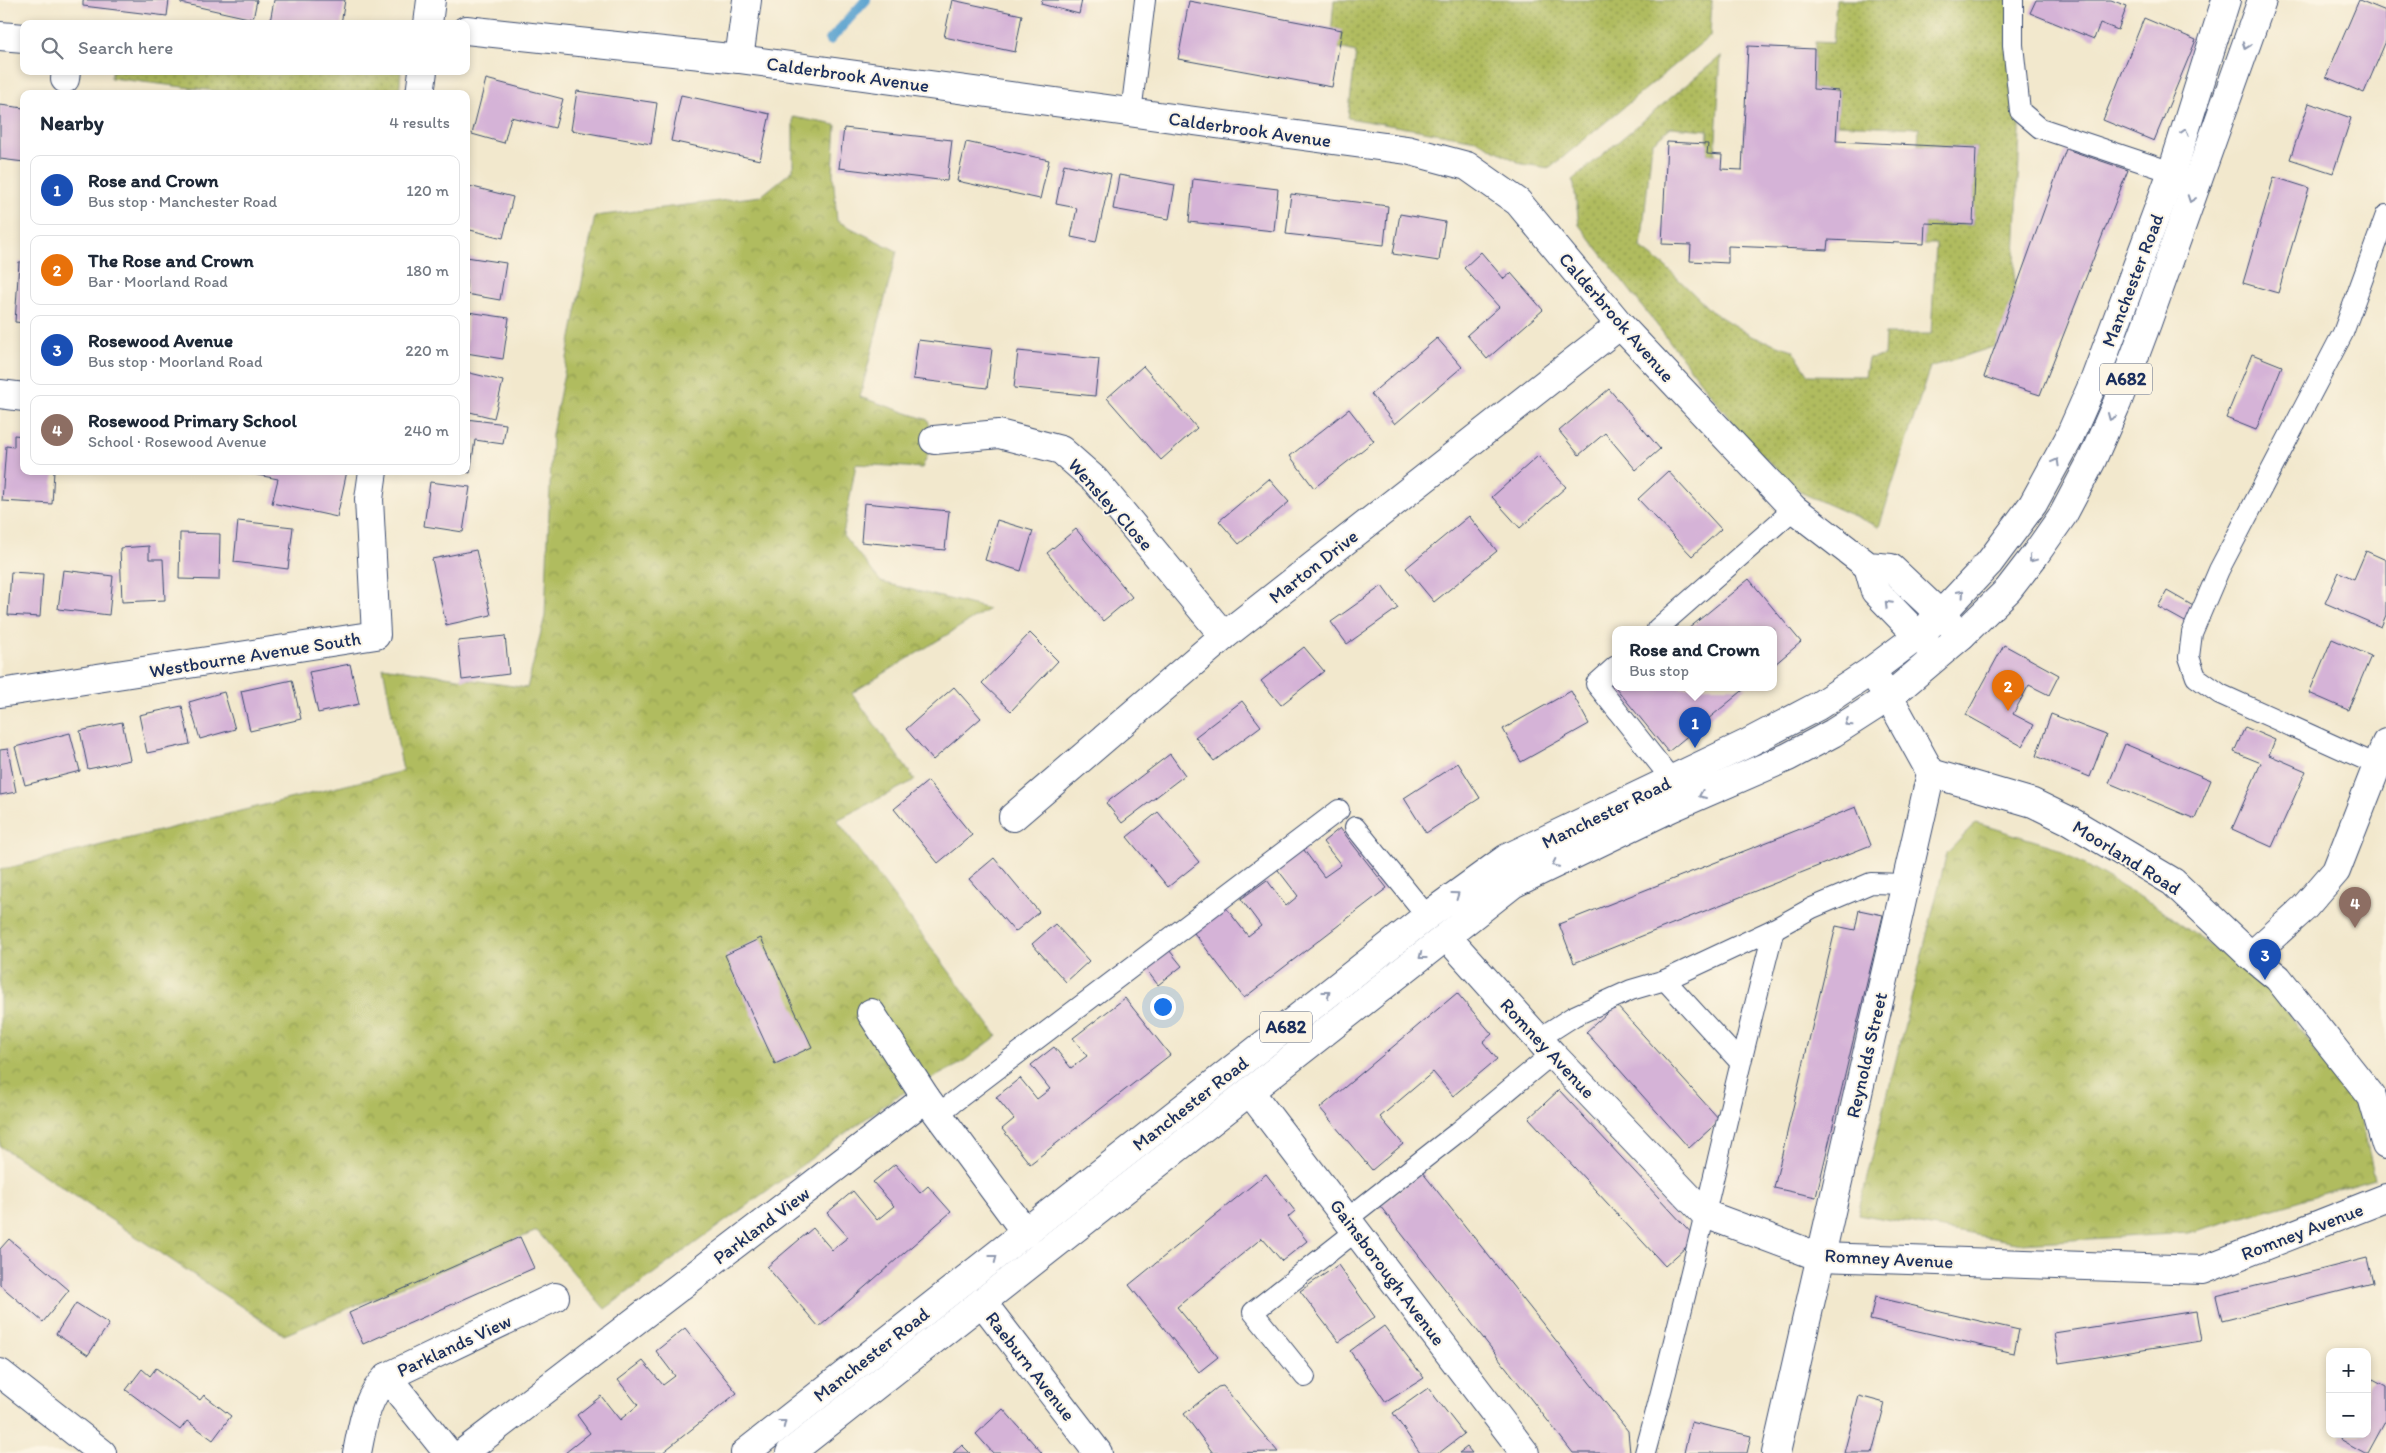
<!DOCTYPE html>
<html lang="en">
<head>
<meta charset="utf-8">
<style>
	body { margin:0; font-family:Itim,sans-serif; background:#f2f2f3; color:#1f2937 }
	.controls { position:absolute; right:15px; bottom:15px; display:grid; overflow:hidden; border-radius:10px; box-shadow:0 2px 8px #0003 }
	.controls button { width:45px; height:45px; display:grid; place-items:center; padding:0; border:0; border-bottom:1px solid #e0e1e3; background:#fff; color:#1f2937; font:25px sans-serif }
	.you { position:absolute; left:1162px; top:1006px; width:18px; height:18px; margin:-12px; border:4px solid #fff; border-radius:50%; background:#1a73e8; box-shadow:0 0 0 8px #1a73e833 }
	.badge { display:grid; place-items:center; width:32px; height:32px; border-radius:50%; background:#111827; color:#fff; font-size:16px; font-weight:700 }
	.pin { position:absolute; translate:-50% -41px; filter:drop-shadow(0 1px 2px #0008) }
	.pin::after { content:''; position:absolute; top:26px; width:18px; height:15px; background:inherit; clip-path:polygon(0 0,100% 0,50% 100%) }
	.popup { position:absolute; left:1612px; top:626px; width:165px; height:65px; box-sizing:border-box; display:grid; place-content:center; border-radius:10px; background:#fff; filter:drop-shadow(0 1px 4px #0005); font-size:16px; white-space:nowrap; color:#747a83 }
	.popup b { font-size:19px; color:#1f2937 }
	.popup::after { content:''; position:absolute; left:50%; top:100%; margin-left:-10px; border:10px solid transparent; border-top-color:#fff }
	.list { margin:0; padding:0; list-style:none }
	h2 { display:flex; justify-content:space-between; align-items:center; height:65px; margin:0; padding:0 20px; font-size:21px }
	h2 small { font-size:16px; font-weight:400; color:#747a83 }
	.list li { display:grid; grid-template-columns:32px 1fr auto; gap:15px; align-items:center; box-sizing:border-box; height:70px; margin:0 10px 10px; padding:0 10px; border:1px solid #e0e1e3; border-radius:10px }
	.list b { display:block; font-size:19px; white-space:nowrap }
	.list p { margin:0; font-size:16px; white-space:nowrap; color:#747a83 }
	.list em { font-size:16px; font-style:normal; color:#747a83 }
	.icon { flex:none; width:28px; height:28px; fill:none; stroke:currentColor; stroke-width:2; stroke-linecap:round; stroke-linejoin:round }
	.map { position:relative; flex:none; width:2386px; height:1453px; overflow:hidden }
	.search { position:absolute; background:#fff; box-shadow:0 2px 8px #0003; left:20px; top:20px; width:450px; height:55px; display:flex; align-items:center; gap:12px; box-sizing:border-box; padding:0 18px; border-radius:10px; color:#747a83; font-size:19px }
	.panel { position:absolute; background:#fff; box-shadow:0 2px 8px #0003; left:20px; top:90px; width:450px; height:385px; border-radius:10px }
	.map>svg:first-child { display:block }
</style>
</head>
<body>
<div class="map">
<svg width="2386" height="1453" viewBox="0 0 2386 1453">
	<defs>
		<pattern id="grass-dots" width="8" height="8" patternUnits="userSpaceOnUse" patternTransform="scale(1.25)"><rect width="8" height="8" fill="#b0bc5e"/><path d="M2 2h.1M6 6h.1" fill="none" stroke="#8e9951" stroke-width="1.8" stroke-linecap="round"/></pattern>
		<pattern id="park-crowns" width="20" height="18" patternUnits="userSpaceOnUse" patternTransform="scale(1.25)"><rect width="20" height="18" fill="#b0bc5e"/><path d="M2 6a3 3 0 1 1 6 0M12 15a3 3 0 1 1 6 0" fill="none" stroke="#8e9951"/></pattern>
	</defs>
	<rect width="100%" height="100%" fill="#fcf5e5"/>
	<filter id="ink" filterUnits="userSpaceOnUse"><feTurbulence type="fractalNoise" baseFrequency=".02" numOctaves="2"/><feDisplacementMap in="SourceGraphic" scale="10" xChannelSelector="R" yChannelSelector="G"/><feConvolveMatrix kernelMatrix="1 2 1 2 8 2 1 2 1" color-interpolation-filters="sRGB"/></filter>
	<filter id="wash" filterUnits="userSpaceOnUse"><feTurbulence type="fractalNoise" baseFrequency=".0096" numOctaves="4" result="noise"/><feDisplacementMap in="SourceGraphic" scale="20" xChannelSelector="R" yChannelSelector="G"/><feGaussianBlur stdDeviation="1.12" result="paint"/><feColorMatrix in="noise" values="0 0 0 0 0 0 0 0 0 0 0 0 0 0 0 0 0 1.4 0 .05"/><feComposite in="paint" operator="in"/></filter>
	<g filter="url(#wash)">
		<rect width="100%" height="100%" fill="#f2e8cd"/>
		<g fill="url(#grass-dots)" stroke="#66765e">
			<path d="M1334 0H1712L1710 36 1550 168 1522 164 1476 140 1348 118 1356 52 1330 46Z"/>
			<path d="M1836 0H2025L2012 341 1930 367 1879 527 1802 493 1747 441 1579 225 1574 185 1572 180 1721 56 1715 155 1707 154 1708 130 1671 127 1652 143 1641 248 1666 267 1711 311 1751 336 1793 350 1809 375 1865 376 1868 358 1884 356 1885 334H1931L1936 244H1924L1925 223 1973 225 1976 148 1918 145 1919 128 1837 124 1839 91 1813 89 1815 42 1833 43Z"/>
			<path d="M112 71H394L401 72 399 94H239L111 78Z"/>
		</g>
		<g fill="url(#park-crowns)" stroke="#66765e">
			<path d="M793 117 836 125 833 173 837 221 897 251 860 397 928 420 934 440 922 468 856 464 843 535 881 582 989 609 852 693 915 780 837 820 997 1036 960 1064 894 1098 605 1309 537 1231 284 1335 0 1146V870L403 771 383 667 527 688 545 616 552 434 595 216 761 196 793 170Z"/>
			<path d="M1976 823 2052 846 2154 905 2269 988 2359 1109 2375 1178 2189 1233 2021 1243 1858 1214 1947 853Z"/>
		</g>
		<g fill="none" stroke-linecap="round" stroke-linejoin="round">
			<path stroke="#59a1cf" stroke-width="10" d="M830 40 866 0"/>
		</g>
		<g id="blocks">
			<g fill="#d5b3d7">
				<path d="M83 0H169L167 16 83 6Z"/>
				<path d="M181 0H257L253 19 181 3Z"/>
				<path d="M274 0H345L341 24H280L270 22Z"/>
				<path d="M952 0 1022 15 1015 52 944 37Z"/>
				<path d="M1042 0H1082L1079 14 1041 4Z"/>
				<path d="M2036 0H2111L2127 6 2118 30 2100 23 2094 39 2030 13Z"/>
				<path d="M2359 0 2386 11V41L2364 93 2326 77Z"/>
				<path d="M1189 1 1342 30 1332 87 1178 59Z"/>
				<path d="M2144 18 2196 40 2154 141 2103 120Z"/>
				<path d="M1748 46 1814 49 1813 89 1839 91 1836 141 1976 148 1973 225 1925 223 1924 244 1828 240 1827 250 1728 246V263L1690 261 1691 245 1662 244 1667 142 1708 144 1707 154 1722 155 1721 169 1742 170Z"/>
				<path d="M486 79 563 99 555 128 511 117 504 143 472 134Z"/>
				<path d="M577 91 657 103 651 144 571 130Z"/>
				<path d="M681 95 770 114 760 160 671 141Z"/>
				<path d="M2309 103 2351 118 2333 173 2290 159Z"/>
				<path d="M0 105 24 108V162L0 159Z"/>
				<path d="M844 128 952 140 947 181 839 168Z"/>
				<path d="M966 142 1049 160 1040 199 957 181Z"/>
				<path d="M2066 149 2128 170 2040 395 1984 377Z"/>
				<path d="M1064 164 1111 174 1096 242 1071 237 1077 208 1056 204Z"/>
				<path d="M1119 175 1175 185 1169 219 1113 209Z"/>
				<path d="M2274 177 2309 188 2278 293 2243 283Z"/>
				<path d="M1193 179 1278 189 1274 231 1189 222Z"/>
				<path d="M469 186 513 197 503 238 466 229V198Z"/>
				<path d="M1291 194 1388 206 1384 245 1286 234Z"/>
				<path d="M1400 214 1445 222 1439 261 1393 254Z"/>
				<path d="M1481 252 1504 279 1511 273 1543 310 1487 359 1467 335 1499 307 1464 268Z"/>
				<path d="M466 257 506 263 500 300 466 294Z"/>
				<path d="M19 262H24V323L15 322Z"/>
				<path d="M468 312 509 318 503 359 466 353Z"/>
				<path d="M1437 338 1462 367 1395 424 1371 394Z"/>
				<path d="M918 340 992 349 987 388 913 379Z"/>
				<path d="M1018 351 1099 359 1095 396 1014 388Z"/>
				<path d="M2252 354 2282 366 2256 430 2226 418Z"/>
				<path d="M1143 366 1197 428 1161 460 1107 398Z"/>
				<path d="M466 372 503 381 494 418 466 411Z"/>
				<path d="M1609 389 1660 449 1636 470 1605 433 1579 455 1559 431Z"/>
				<path d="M1349 409 1374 441 1314 488 1290 456Z"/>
				<path d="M466 419 506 424 503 444 475 440 470 473 466 472Z"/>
				<path d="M14 435 24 436V471H54L52 504 2 501 6 446 14 447Z"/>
				<path d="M1538 456 1566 487 1520 528 1492 497Z"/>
				<path d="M254 471H347L337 517 272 503 278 479 253 474Z"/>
				<path d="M1668 471 1721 529 1692 556 1638 499Z"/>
				<path d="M1269 479 1289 502 1239 544 1219 521Z"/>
				<path d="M430 482 470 487 463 532 424 526Z"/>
				<path d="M864 503 949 511 945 550 861 542Z"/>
				<path d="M1469 516 1497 551 1434 602 1406 568Z"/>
				<path d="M997 520 1033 531 1021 571 985 560Z"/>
				<path d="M238 521 293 527 288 569 234 562Z"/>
				<path d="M1076 529 1132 597 1103 621 1047 553Z"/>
				<path d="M180 533 220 534 219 580 179 579Z"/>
				<path d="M149 546V559H163L165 600 122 602 120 548Z"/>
				<path d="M476 550 491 615 446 625 432 559Z"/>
				<path d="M2366 551 2386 560V615L2381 627 2325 603 2339 572 2354 579Z"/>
				<path d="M63 570 113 576 109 615 58 609Z"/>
				<path d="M11 572 43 574 40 617 8 615Z"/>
				<path d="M1749 579 1801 642 1774 665V629H1688Z"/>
				<path d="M1382 586 1398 608 1347 644 1331 622Z"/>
				<path d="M2167 591 2195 607 2187 623 2158 607Z"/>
				<path d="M1030 633 1058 661 1011 711 982 683Z"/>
				<path d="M505 636 509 674 462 680 458 641Z"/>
				<path d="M2332 639 2371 656 2348 710 2309 693Z"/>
				<path d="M2004 645 2059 675 2049 695 2029 685 2013 714 2034 725 2022 746 1966 715Z"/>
				<path d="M1304 647 1324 671 1281 705 1261 681Z"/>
				<path d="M350 664 359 704 318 713 309 672Z"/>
				<path d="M292 680 301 719 250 731 241 691Z"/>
				<path d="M954 687 981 718 933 760 906 729Z"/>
				<path d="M1618 687H1747L1668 752 1616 688Z"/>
				<path d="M1571 691 1589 724 1521 762 1503 729Z"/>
				<path d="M224 692 235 729 200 739 189 702Z"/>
				<path d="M1242 701 1261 726 1214 761 1195 737Z"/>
				<path d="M182 706 190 744 147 753 139 715Z"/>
				<path d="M2051 714 2106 735 2090 777 2036 756Z"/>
				<path d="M122 722 130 760 88 769 80 731Z"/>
				<path d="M2245 727 2275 740 2269 755 2306 771 2272 847 2232 829 2261 763 2234 752Z"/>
				<path d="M70 733 80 771 25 785 15 747Z"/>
				<path d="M2125 744 2211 780 2195 819 2109 783Z"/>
				<path d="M8 749 16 792 0 795V750Z"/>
				<path d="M1170 754 1185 775 1122 823 1106 803Z"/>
				<path d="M1458 763 1480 798 1426 833 1404 798Z"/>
				<path d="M928 781 972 835 938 863 894 809Z"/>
				<path d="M1856 807 1871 845 1574 963 1559 924Z"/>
				<path d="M1158 812 1199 862 1168 887 1127 837Z"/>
				<path d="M1340 828 1387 888 1244 998 1191 929 1223 904 1248 936 1261 926 1241 899 1267 880 1286 906 1298 896 1275 866 1301 846 1324 877 1341 865 1323 842Z"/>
				<path d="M994 858 1039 912 1015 932 969 879Z"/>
				<path d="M1859 910 1883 915 1816 1197 1774 1188 1836 926 1855 930Z"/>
				<path d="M1055 924 1089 961 1066 982 1032 944Z"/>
				<path d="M761 938 812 1047 775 1064 725 955Z"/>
				<path d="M1169 950 1182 966 1158 985 1145 968Z"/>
				<path d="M1457 993 1492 1034 1483 1042 1497 1059 1453 1096 1433 1072 1380 1117 1403 1144 1372 1170 1320 1108Z"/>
				<path d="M1125 998 1170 1055 1030 1164 1002 1129 1014 1119 996 1097 1020 1078 1037 1099 1050 1089 1031 1065 1054 1047 1071 1068 1087 1056 1073 1038Z"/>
				<path d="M1616 1005 1720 1120 1689 1148 1586 1032Z"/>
				<path d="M1559 1090 1696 1238 1665 1266 1529 1118Z"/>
				<path d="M895 1164 920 1193 928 1186 951 1212 819 1327 767 1267 813 1228 832 1250 848 1237 827 1213 853 1191 877 1220 894 1206 873 1182Z"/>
				<path d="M1422 1172 1628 1431 1630 1453H1573L1380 1206Z"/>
				<path d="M1266 1174 1295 1211 1288 1217 1307 1241 1282 1261 1262 1238 1177 1307 1218 1357 1199 1372 1129 1285Z"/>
				<path d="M520 1237 534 1268 363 1344 349 1313Z"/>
				<path d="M9 1239 69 1290 43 1322 0 1285V1249Z"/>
				<path d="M2367 1258 2373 1283 2222 1321 2216 1296Z"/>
				<path d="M1338 1265 1375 1317 1339 1342 1300 1291Z"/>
				<path d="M1875 1297 2019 1330 2014 1353 1870 1320Z"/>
				<path d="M76 1303 109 1324 88 1355 56 1334Z"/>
				<path d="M2196 1311 2201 1341 2059 1363 2054 1333Z"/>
				<path d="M1384 1326 1424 1378 1386 1402 1350 1351Z"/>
				<path d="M685 1328 737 1393 662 1453H565L590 1433 577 1415 601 1396 620 1420 638 1405 618 1380 643 1361 663 1385 675 1376 656 1351Z"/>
				<path d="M156 1368 200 1400 204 1395 231 1416 213 1440 187 1421 180 1430 126 1390 142 1369 150 1376Z"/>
				<path d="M2373 1379 2386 1386V1420L2368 1453H2365L2340 1439 2342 1434H2367V1389Z"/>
				<path d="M1223 1386 1278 1452 1213 1453 1184 1414 1218 1387Z"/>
				<path d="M1428 1388 1464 1434 1439 1453H1420L1393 1413Z"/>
				<path d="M1859 1396 1885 1403 1872 1453H1844Z"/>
				<path d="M1003 1409 1042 1453H993L976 1434Z"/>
				<path d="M1691 1422 1751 1436 1747 1453H1684Z"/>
				<path d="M962 1445 970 1453H953Z"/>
				<path d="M1467 1447 1472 1453H1459Z"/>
			</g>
		</g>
	</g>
	<g filter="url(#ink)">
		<use href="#blocks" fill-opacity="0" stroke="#3b4b6f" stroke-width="1"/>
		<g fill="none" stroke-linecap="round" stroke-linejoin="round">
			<defs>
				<g id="lane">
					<path d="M2013 0V45L2020 111 2040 128 2172 172"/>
					<path d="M1131 113 1145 0"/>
					<path d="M1657 629 1794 509"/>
					<path d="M1616 666 1596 684 1672 780"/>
					<path d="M2377 765 2220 694 2196 677 2189 657 2192 633 2219 570 2343 333 2386 215"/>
					<path d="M1355 827 1427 916"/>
					<path d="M1665 980 1740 1062"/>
					<path d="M1538 1039 1574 1016 1631 990 1665 980 1774 929 1812 908 1871 883 1905 884"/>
					<path d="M938 1114 1339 810"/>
					<path d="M1347 1219 1458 1132 1552 1054"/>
					<path d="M1305 1377 1253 1312 1356 1231"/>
					<path d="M1645 1453C1692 1280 1729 1103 1774 929"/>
				</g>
				<g id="street">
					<path d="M428 24 431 0"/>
					<path d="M466 30 739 59 1407 150 1467 166 1518 202 1620 325 1794 509 1868 566 1891 568 1962 635"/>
					<path d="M0 36 24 38"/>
					<path d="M739 59 747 0"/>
					<path d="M65 79 66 71"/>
					<path d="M420 94 423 71"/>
					<path d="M0 394 24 397"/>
					<path d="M934 440 999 434 1061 450 1095 480 1224 636"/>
					<path d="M1868 566 1875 591 1934 652"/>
					<path d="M0 693 376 635 369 499 373 471"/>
					<path d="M1931 773 2033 803 2070 821 2173 882 2251 956 2278 978 2372 1097 2386 1145"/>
					<path d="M1013 817 1224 636 1620 325"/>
					<path d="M1447 937 1552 1054 1705 1214 1820 1257 2203 1270 2386 1198"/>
					<path d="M2251 956 2304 908 2336 871 2386 743"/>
					<path d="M871 1013 926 1098"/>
					<path d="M1250 1092 1525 1453"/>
					<path d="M982 1302 1098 1453"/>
					<path d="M0 1373 102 1453"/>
					<path d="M357 1453C363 1424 365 1399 387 1377"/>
					<path d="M448 1453 387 1377 555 1297"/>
					<path d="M463 1453 926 1098 1026 1233"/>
					<path d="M1776 1453 1931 773 1889 697 1871 671"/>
				</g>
				<g id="primary">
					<path d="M745 1453 1427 916 1507 858 1746 744 1818 706 1871 671 1919 635 1941 614 1989 563 2033 504 2068 440 2095 379 2172 172 2226 0"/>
					<path d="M790 1453 1513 884 1671 808 1788 757 1833 733 1889 697 1962 635 2008 590 2035 555 2063 515 2092 460 2117 403 2147 323 2262 0"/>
				</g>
			</defs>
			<use href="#lane" stroke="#3b4b6f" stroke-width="22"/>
			<use href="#street" stroke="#3b4b6f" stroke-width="30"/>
			<use href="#primary" stroke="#3b4b6f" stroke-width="30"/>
			<use href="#lane" stroke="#fff" stroke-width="20"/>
			<use href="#street" stroke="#fff" stroke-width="28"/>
			<use href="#primary" stroke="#fff" stroke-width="28"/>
		</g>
		<defs><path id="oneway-chevron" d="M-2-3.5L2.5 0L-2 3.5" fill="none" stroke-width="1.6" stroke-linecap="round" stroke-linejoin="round" transform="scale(1.25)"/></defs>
		<g stroke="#8d97ae">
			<use href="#oneway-chevron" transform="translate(2246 46) rotate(110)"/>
			<use href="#oneway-chevron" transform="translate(2185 132) rotate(-73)"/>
			<use href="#oneway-chevron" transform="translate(2191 199) rotate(110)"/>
			<use href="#oneway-chevron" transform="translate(2111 417) rotate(113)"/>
			<use href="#oneway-chevron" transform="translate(2056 462) rotate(-61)"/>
			<use href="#oneway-chevron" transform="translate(2032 559) rotate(127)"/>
			<use href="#oneway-chevron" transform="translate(1961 593) rotate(-48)"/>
			<use href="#oneway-chevron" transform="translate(1888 604) rotate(-135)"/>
			<use href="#oneway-chevron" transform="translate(1848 723) rotate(147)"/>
			<use href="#oneway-chevron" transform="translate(1702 795) rotate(157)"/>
			<use href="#oneway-chevron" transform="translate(1555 864) rotate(154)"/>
			<use href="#oneway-chevron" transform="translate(1456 895) rotate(-36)"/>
			<use href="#oneway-chevron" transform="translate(1422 956) rotate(142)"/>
			<use href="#oneway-chevron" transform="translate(1327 994) rotate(-38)"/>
			<use href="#oneway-chevron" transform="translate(994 1258) rotate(-38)"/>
			<use href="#oneway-chevron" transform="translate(783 1423) rotate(-38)"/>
		</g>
	</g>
	<g text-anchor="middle" stroke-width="4" stroke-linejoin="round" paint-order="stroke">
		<g fill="#fcf5e5" stroke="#5e6a86" stroke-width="1">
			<rect x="2100" y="363.5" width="52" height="31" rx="4"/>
			<rect x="1260" y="1011.5" width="52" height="31" rx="4"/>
		</g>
		<g font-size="18" font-weight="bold" fill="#1b2f5e">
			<text x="2126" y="385">A682</text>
			<text x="1286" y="1033">A682</text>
		</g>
		<g font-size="19" fill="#1b2f5e" stroke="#fcf5e5">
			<text transform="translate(848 74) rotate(8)" y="7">Calderbrook Avenue</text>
			<text transform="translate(1250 129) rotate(8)" y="7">Calderbrook Avenue</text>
			<text transform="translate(2132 280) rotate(-69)" y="7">Manchester Road</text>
			<text transform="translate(1617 317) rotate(49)" y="7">Calderbrook Avenue</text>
			<text transform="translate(1111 504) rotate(48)" y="7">Wensley Close</text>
			<text transform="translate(1313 566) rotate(-38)" y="7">Marton Drive</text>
			<text transform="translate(255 654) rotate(-9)" y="7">Westbourne Avenue South</text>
			<text transform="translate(1606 812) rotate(-26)" y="7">Manchester Road</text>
			<text transform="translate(2127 857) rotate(32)" y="7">Moorland Road</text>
			<text transform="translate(1548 1048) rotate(47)" y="7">Romney Avenue</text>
			<text transform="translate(1866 1055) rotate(-77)" y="7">Reynolds Street</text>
			<text transform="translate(1190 1103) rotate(-38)" y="7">Manchester Road</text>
			<text transform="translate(761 1225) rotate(-37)" y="7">Parkland View</text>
			<text transform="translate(2302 1231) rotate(-21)" y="7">Romney Avenue</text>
			<text transform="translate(1889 1258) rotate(3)" y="7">Romney Avenue</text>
			<text transform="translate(1388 1272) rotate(53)" y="7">Gainsborough Avenue</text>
			<text transform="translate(454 1345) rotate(-25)" y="7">Parklands View</text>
			<text transform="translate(871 1354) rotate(-38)" y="7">Manchester Road</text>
			<text transform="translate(1031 1366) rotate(52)" y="7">Raeburn Avenue</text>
		</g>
	</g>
</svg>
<div class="controls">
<button>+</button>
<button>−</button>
</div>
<div class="you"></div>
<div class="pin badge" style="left:1695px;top:748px;background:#1a4fb4">1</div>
<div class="popup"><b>Rose and Crown</b>Bus stop</div>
<div class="pin badge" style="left:2008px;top:711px;background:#e8710a">2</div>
<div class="pin badge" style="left:2265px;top:980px;background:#1a4fb4">3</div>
<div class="pin badge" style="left:2355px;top:928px;background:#8d6e63">4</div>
<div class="search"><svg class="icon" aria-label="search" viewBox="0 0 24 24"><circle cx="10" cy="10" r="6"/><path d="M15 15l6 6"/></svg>Search here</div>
<section class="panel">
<h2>Nearby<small>4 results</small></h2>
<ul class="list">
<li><span class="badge" style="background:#1a4fb4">1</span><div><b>Rose and Crown</b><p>Bus stop · Manchester Road</p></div><em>120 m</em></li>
<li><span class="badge" style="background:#e8710a">2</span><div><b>The Rose and Crown</b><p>Bar · Moorland Road</p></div><em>180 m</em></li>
<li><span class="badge" style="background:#1a4fb4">3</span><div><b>Rosewood Avenue</b><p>Bus stop · Moorland Road</p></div><em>220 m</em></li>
<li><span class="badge" style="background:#8d6e63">4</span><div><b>Rosewood Primary School</b><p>School · Rosewood Avenue</p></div><em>240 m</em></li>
</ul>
</section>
</div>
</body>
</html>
